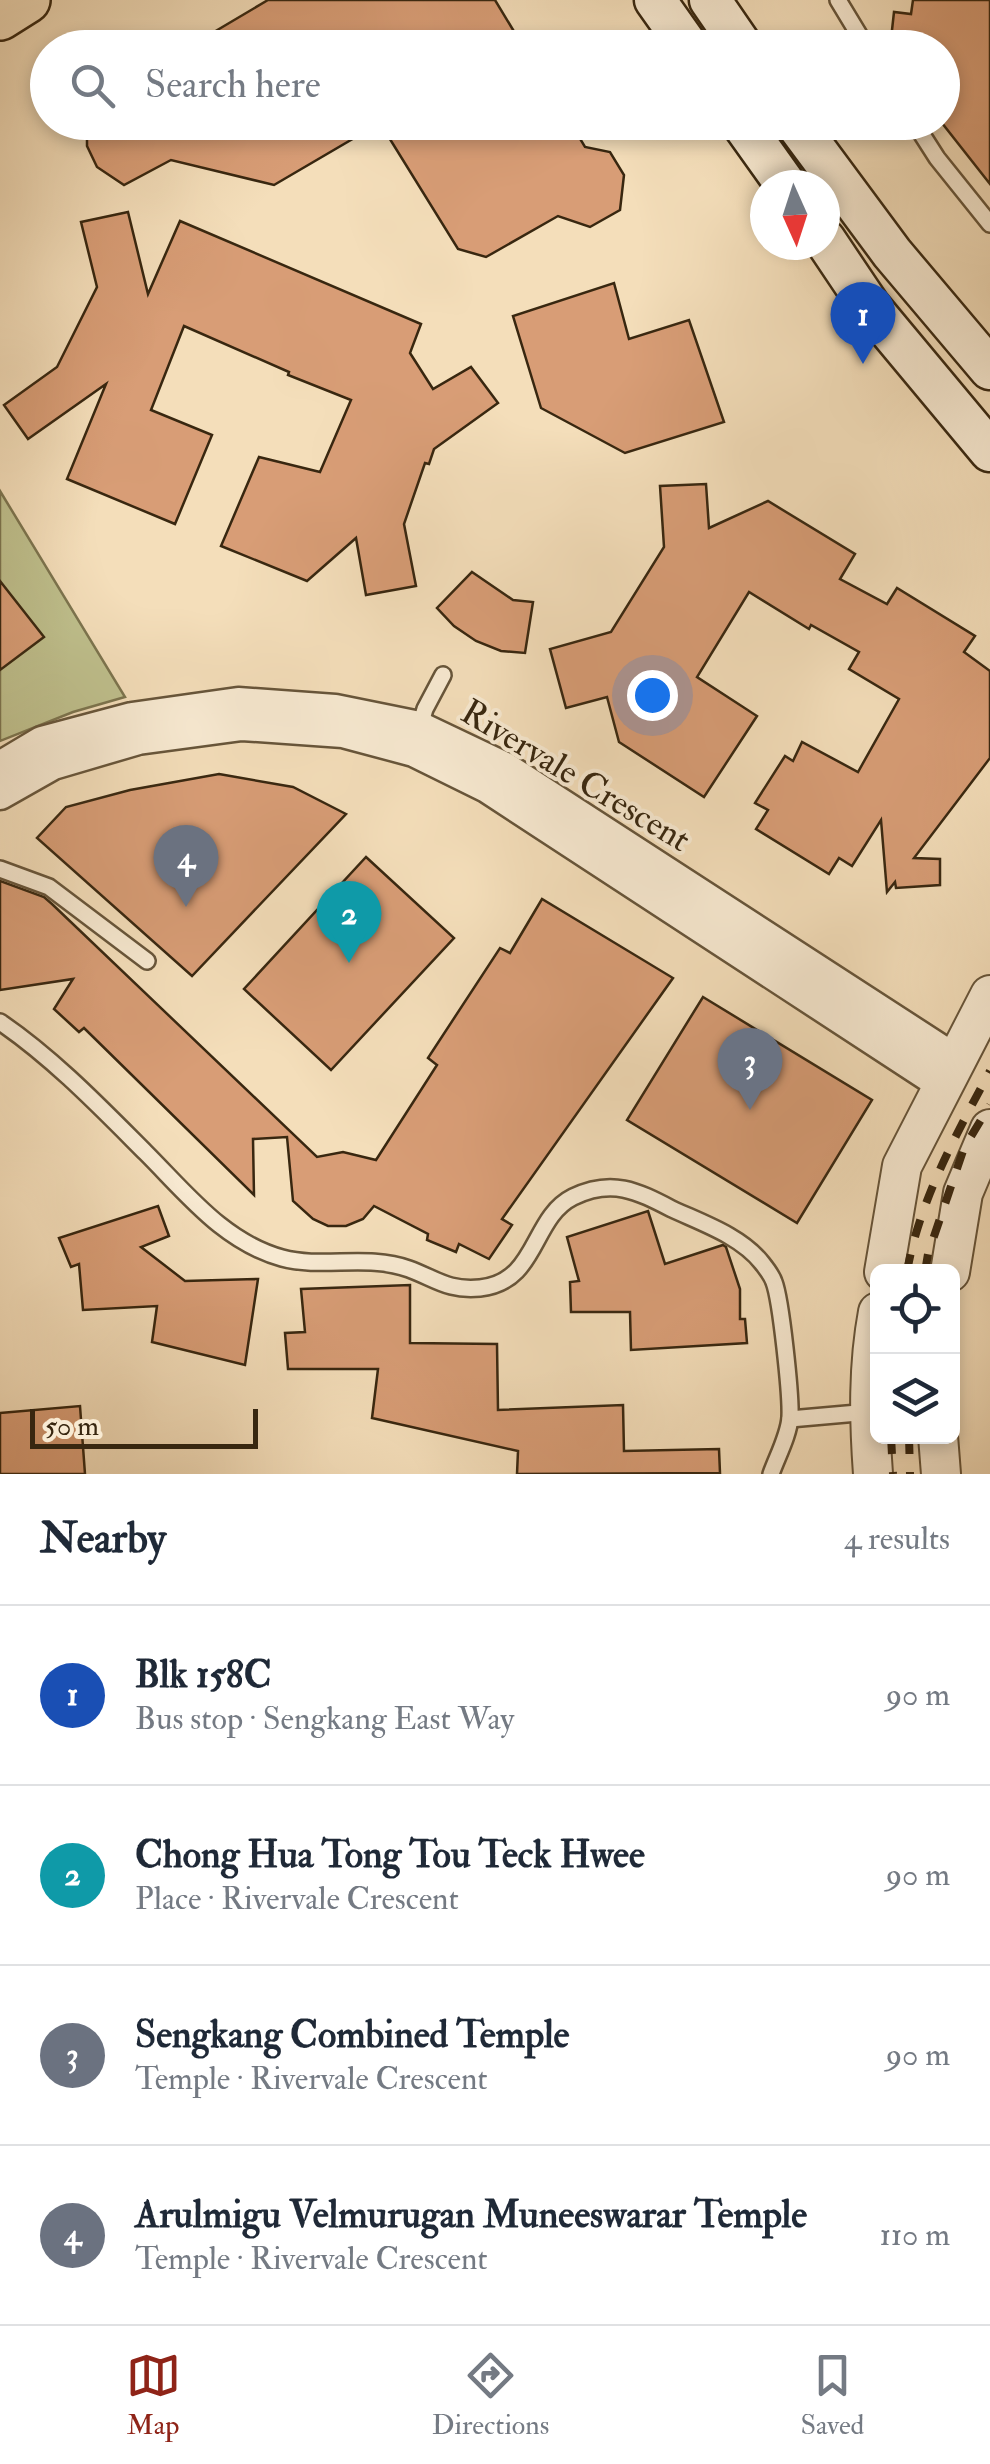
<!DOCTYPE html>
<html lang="en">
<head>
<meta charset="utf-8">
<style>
	body { margin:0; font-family:"IM FELL Double Pica",serif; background:#f2f2f3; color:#1f2937 }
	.controls { position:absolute; right:30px; bottom:30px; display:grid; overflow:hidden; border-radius:15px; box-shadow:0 5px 15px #0003 }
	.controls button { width:90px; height:90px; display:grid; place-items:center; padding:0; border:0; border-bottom:2px solid #e0e1e3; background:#fff; color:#1f2937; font:50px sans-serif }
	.compass { position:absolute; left:750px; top:170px; width:90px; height:90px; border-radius:50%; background:#fff; box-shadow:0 5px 15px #0003; rotate:177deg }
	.scale { position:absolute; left:30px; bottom:25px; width:228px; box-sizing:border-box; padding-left:10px; border:5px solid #382710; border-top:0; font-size:28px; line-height:35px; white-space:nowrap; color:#382710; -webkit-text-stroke:8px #f8ead2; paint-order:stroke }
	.you { position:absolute; left:652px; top:695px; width:35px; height:35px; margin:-25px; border:8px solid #fff; border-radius:50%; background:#1a73e8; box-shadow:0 0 0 15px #1a73e833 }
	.badge { display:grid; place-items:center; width:65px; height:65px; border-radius:50%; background:#8f2418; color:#fff; font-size:32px; font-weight:700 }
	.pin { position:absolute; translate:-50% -82px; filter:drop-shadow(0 2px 5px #0008) }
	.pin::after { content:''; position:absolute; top:52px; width:35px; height:30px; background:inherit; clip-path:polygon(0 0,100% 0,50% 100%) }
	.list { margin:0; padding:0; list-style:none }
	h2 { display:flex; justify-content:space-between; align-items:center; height:130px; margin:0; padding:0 40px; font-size:42px }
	h2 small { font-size:32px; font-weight:400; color:#747a83 }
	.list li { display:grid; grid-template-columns:65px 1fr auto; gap:30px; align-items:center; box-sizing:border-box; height:180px; padding:0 40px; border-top:2px solid #e0e1e3 }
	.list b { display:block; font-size:38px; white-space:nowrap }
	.list p { margin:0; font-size:32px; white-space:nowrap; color:#747a83 }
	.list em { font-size:32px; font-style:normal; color:#747a83 }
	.icon { flex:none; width:55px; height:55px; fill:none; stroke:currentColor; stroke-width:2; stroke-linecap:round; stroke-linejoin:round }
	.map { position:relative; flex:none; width:990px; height:1474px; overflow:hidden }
	.search { position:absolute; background:#fff; box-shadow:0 5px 15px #0003; left:30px; right:30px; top:30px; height:110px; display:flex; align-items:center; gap:25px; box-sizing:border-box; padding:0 35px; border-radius:55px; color:#747a83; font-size:38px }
	.sheet { height:850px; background:#fff }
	nav { display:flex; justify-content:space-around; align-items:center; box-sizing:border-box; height:140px; border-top:2px solid #e0e1e3; background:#fff; font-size:28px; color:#747a83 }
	nav a { display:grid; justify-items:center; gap:5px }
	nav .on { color:#8f2418 }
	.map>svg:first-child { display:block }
</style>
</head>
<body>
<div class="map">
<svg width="990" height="1474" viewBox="0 0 990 1474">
	<rect width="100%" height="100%" fill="#f4deba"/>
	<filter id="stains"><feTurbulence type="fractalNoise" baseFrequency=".002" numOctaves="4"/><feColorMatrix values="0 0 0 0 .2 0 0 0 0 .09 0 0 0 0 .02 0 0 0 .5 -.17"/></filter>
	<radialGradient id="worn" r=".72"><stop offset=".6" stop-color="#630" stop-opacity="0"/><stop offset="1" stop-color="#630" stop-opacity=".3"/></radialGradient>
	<path fill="#bfc08d" stroke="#7c744e" stroke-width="2.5" d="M0 491 125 697 73 712 0 741Z"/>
	<g fill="#d89d76" stroke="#382710" stroke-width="2.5">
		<path d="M268 0H495L524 48H187Z"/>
		<path d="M913 0H990V184L942 123V48H890L894 12 911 14Z"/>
		<path d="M87 122H570L585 147 610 152 624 175 620 210 590 227 558 216 486 257 458 249 380 123 274 185 171 160 124 185 97 167 87 146Z"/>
		<path d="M128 212 148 294 180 221 421 324 410 353 433 389 471 367 498 403 434 449 429 464 425 463 404 524 416 586 366 595 356 538 307 581 221 546 259 457 320 472 351 400 288 375 289 372 184 326 151 410 212 435 175 524 67 479 106 384 28 439 4 405 57 367 97 287 81 222Z"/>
		<path d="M614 283 629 339 689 320 724 422 625 453 541 408 513 316Z"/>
		<path d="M706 484 709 528 768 501 855 554 840 579 887 604 897 588 975 636 964 652 990 671V758L914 858 940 859V885L896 888 895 882 887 892 881 820 852 866 839 858 829 874 756 829 768 810 755 803 785 756 793 761 802 742 858 772 899 699 849 669 859 652 811 625 809 629 749 592 697 677 757 716 704 797 619 742 607 697 566 708 550 649 611 632 664 547 660 486Z"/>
		<path d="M472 572 513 600 533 602 525 653 501 651 476 641 454 626 437 608Z"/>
		<path d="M0 581 44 637 0 670Z"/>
		<path d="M219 774 293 787 346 814 192 976 37 838 66 807 130 790Z"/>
		<path d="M366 857 454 938 331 1070 244 989Z"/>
		<path d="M0 881 44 897 52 904 317 1157 343 1152 376 1160 437 1065 428 1058 500 948 510 953 542 899 673 978 502 1219 512 1225 489 1259 459 1244 456 1252 427 1240 428 1234 374 1206 363 1219 346 1226H328L313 1219 293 1201 287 1137 253 1139 254 1195 84 1028 79 1032 54 1009 73 979 0 990Z"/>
		<path d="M703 997 872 1100 797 1223 627 1120Z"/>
		<path d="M158 1206 169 1236 141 1247 185 1281 258 1279 245 1365 152 1342 157 1306 83 1310 79 1264 71 1267 59 1238Z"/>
		<path d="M648 1211 665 1264 723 1245 726 1247 740 1289V1319H745L747 1343 631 1350 630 1312H571L570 1282 579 1281 567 1237Z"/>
		<path d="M410 1285V1343L497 1344 498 1410 623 1405 624 1451 719 1449 720 1473 517 1474 518 1451 372 1418 378 1369H288L285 1333 305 1332 301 1289Z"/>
		<path d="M80 1406 85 1474H0V1413Z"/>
	</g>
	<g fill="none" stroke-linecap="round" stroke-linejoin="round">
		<defs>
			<g id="service">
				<path d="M838 0 867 48"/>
				<path d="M914 122 937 158 990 224"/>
				<path d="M418 733 425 709 443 675"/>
				<path d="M0 869 49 887 147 961"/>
				<path d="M0 1022C53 1058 101 1108 146 1153 187 1194 224 1242 282 1258 323 1269 367 1254 409 1269 436 1279 448 1291 480 1288 538 1282 531 1218 573 1197 612 1178 637 1191 672 1209 702 1223 741 1236 762 1263 766 1268 772 1276 774 1282 781 1300 791 1395 790 1417 789 1435 777 1457 771 1474"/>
				<path d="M790 1419 869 1412"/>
			</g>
			<g id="minor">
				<path d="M0 767 42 742 132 718 238 703 335 710 419 727 505 768 954 1059"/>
				<path d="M0 794 53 764 138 739 242 725 343 732 414 751 487 787 943 1085"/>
			</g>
			<g id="tertiary">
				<path d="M884 1272 902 1166 990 995"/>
				<path d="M950 1272 963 1193 990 1129"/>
				<path d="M938 1436 941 1474"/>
				<path d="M873 1474C869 1419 868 1366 878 1312"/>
			</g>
			<g id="secondary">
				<path d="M655 0 689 48"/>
				<path d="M710 0 743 48"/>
				<path d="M741 122 786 185"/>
				<path d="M795 122 892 253 990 369"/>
				<path d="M825 240 870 307 990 451"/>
			</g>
			<path id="primary" d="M0 17 27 0"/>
		</defs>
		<use href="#service" stroke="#67553a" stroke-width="20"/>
		<use href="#minor" stroke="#67553a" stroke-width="35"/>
		<use href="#tertiary" stroke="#67553a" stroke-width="42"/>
		<use href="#secondary" stroke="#382710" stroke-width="45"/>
		<use href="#primary" stroke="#382710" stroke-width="50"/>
		<use href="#service" stroke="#f8ead2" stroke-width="15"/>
		<use href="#minor" stroke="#f8ead2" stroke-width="30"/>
		<use href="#tertiary" stroke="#f8ead2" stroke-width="38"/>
		<use href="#secondary" stroke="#f8ead2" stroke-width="40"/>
		<use href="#primary" stroke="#f4deba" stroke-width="45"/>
		<g stroke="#382710" stroke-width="8" stroke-dasharray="18 18" stroke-linecap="butt">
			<path d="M907 1272C919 1201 957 1133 990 1071"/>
			<path d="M925 1272 928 1254 964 1148 990 1105"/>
			<path d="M891 1436 893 1474"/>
			<path d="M909 1436 910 1474"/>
		</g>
	</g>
	<g text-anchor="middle" stroke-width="8" stroke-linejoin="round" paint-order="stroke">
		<g font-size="35" fill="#382710" stroke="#f8ead2">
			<text transform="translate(576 775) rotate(31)" y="12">Rivervale Crescent</text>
		</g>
	</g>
	<rect width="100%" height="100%" filter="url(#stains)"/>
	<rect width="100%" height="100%" fill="url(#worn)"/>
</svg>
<div class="controls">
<button><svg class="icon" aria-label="locate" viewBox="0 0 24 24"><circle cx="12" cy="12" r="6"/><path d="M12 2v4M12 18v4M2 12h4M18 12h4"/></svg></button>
<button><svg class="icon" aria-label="layers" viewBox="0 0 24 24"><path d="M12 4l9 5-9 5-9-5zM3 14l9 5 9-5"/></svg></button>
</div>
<svg class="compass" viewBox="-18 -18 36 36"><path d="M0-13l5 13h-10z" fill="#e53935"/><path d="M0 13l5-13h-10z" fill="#747a83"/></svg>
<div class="scale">50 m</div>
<div class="you"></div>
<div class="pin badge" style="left:863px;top:364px;background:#1a4fb4">1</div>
<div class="pin badge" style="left:349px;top:963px;background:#0f9aa8">2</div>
<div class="pin badge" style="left:750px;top:1110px;background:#6b7280">3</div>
<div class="pin badge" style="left:186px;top:907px;background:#6b7280">4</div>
<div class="search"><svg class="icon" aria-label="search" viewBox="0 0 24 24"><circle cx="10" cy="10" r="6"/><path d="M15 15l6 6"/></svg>Search here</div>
</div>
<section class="sheet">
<h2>Nearby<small>4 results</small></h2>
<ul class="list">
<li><span class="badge" style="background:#1a4fb4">1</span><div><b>Blk 158C</b><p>Bus stop · Sengkang East Way</p></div><em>90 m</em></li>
<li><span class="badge" style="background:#0f9aa8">2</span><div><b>Chong Hua Tong Tou Teck Hwee</b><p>Place · Rivervale Crescent</p></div><em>90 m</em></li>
<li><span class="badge" style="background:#6b7280">3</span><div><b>Sengkang Combined Temple</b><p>Temple · Rivervale Crescent</p></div><em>90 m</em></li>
<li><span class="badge" style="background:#6b7280">4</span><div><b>Arulmigu Velmurugan Muneeswarar Temple</b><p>Temple · Rivervale Crescent</p></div><em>110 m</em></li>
</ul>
</section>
<nav>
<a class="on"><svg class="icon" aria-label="map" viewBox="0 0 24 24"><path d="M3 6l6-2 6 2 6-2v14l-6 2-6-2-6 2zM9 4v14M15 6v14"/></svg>Map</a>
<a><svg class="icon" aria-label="directions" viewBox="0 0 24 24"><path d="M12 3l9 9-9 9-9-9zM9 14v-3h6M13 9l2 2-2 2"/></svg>Directions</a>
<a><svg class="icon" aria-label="saved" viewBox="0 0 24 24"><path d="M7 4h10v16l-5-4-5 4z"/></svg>Saved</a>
</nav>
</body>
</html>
